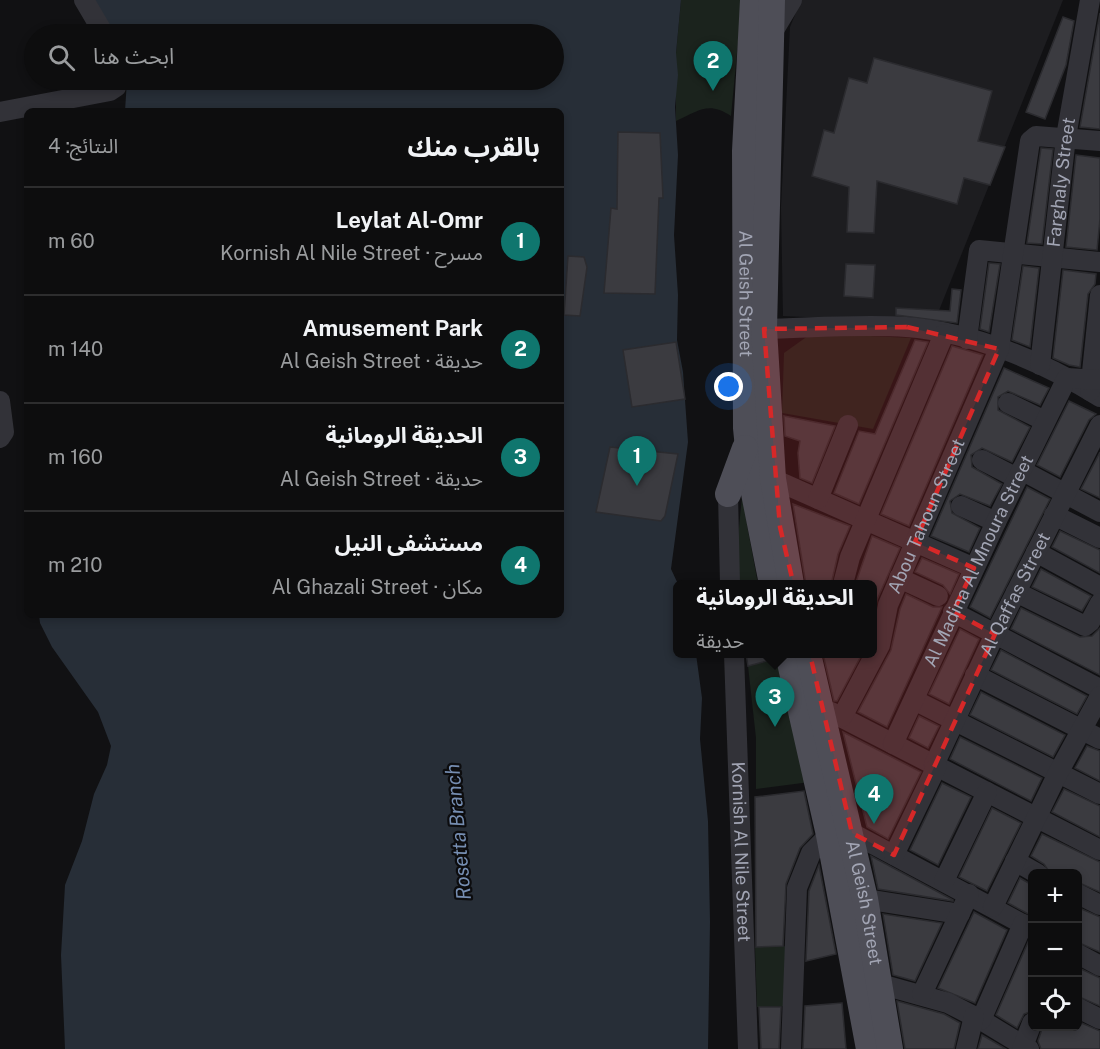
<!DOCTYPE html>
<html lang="ar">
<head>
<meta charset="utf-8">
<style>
	body { margin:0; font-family:"Public Sans","Noto Sans Arabic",sans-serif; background:#161617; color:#f1f3f6; direction:rtl }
	.controls { position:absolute; right:18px; bottom:18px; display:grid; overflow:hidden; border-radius:9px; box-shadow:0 3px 9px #0003 }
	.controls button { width:54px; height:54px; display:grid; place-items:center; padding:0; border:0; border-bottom:2px solid #2d2d2e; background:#0d0d0e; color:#f1f3f6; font:30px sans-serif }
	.you { position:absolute; left:729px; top:387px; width:21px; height:21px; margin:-15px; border:4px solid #fff; border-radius:50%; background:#1a73e8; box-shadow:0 0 0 9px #1a73e833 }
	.badge { display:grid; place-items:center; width:39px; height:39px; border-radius:50%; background:#0f766e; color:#fff; font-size:20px; font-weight:700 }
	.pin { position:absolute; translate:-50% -50px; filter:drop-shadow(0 2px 3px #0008) }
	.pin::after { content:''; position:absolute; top:32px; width:21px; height:18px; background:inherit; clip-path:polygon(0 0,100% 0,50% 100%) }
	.popup { position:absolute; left:673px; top:580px; width:204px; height:78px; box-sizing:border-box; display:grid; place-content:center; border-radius:9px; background:#0d0d0e; filter:drop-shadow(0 2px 4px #0005); font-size:20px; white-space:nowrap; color:#9a9c9e }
	.popup b { font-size:22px; color:#f1f3f6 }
	.popup::after { content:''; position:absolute; left:50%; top:100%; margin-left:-12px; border:12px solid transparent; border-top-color:#0d0d0e }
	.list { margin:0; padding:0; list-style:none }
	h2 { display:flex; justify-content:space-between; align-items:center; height:78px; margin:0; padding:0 24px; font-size:26px }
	h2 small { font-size:20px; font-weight:400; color:#9a9c9e }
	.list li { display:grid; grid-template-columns:39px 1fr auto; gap:18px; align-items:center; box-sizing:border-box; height:108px; padding:0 24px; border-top:2px solid #2d2d2e }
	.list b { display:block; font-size:22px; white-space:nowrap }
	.list p { margin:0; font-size:20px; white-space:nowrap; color:#9a9c9e }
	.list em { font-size:20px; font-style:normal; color:#9a9c9e }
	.icon { flex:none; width:33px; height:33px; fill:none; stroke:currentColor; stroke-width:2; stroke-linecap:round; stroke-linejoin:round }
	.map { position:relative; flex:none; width:1100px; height:1049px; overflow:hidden; direction:ltr }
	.search { position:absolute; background:#0d0d0e; box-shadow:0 3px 9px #0003; left:24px; top:24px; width:540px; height:66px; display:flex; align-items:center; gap:15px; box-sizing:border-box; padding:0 21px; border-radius:33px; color:#9a9c9e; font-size:22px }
	.panel { position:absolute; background:#0d0d0e; box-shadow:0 3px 9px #0003; left:24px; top:108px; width:540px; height:510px; border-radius:9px; direction:rtl }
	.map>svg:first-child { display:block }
</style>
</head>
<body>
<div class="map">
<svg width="1100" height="1049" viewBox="0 0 1100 1049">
	<rect width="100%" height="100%" fill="#111113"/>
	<path fill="#1d1d20" d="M801 0H1063L934 323 783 316 781 207 790 27Z"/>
	<g fill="#1b231d">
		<path d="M681 0H742L731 116C708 101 699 111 676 121V53Z"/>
		<path d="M812 333 911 338 873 429 782 413 784 353Z"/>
		<path d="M744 476 747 525 758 584H739L737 548Z"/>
		<path d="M779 658 810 782 756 789V738L748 666Z"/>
		<path d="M792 946 794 1006 757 1007 755 947Z"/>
	</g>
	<path fill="#272e37" d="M84 0H681L676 53 678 75 675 107 678 155 674 235 678 295 677 340 683 372 688 442 671 569 678 584V654H696L702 698 700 739 708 821 710 922 708 1049H65L61 955 65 885 82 841 94 794 107 765 111 746 98 712 52 647 40 623 39 615H561V111H125L127 80H554V34H104Z"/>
	<g fill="#3b3b40" stroke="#2b2b2f" stroke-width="1.5">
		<path d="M1100 13V129L1080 127Z"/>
		<path d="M1063 17 1074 21 1066 65 1045 119 1026 112Z"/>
		<path d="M874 58 992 91 978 141 1005 147 990 185 964 178 957 204 877 181 874 233 847 232 849 187 812 176 824 130 834 133 849 78 867 83Z"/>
		<path d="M618 132 660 133 663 198H659L655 294 604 293 611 208 617 209Z"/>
		<path d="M1041 148 1053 149 1042 244 1027 243Z"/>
		<path d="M1076 155 1100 158V219L1097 250 1066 247Z"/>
		<path d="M568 256 584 257 587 267 580 316 564 315Z"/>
		<path d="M989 263 1000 264 989 332 980 329Z"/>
		<path d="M846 264 875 265 873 298 844 296Z"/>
		<path d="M1023 266 1039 268 1030 347 1012 340Z"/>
		<path d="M1063 270 1096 274 1095 284 1088 294 1080 367 1069 365 1053 358Z"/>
		<path d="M952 289 961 290 957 323 896 315V308L950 311Z"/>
		<path d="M915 340 928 342 859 504 834 493 859 431 875 434Z"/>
		<path d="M676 342 685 399 632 407 623 350Z"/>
		<path d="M952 346 983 355 909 526 881 514Z"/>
		<path d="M1004 368 1049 388 1040 405 1008 391 998 397V410L1030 427 1012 462 982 448 971 455 972 467 1002 484 990 506 960 494 950 501 952 513 980 528 969 552 931 536Z"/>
		<path d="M1069 401 1096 414 1089 420 1060 477 1037 465Z"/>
		<path d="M784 416 835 426 812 483 800 478 798 453 800 441 785 436Z"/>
		<path d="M610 447 678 454 665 516 661 521 596 512Z"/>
		<path d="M1100 452V498L1081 489Z"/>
		<path d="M1027 487 1050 499 990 618 970 607Z"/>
		<path d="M793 504 850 526 838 554 831 585H806Z"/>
		<path d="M1060 531 1100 550V573L1052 547Z"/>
		<path d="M872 536 900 548 877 600 873 621V585H855Z"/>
		<path d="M922 558 959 574 950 594 943 585 915 572Z"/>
		<path d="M1041 569 1091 596 1082 611 1032 587Z"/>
		<path d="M906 594 933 607H942L887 727 858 712 891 650 900 609Z"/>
		<path d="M1021 608 1080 637 1092 636 1100 628V675L1011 629Z"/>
		<path d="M960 629 979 639 949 704 929 694Z"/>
		<path d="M1001 650 1087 696 1077 714 991 670Z"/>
		<path d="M746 654H773L774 659 748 666Z"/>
		<path d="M823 654H862L837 701H834Z"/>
		<path d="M981 692 1065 735 1053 757 970 715Z"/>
		<path d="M919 716 939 726 928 748 909 738Z"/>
		<path d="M843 732 921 772 888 839 867 827Z"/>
		<path d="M960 737 1042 778 1031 801 950 759Z"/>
		<path d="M1087 746 1100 751V781L1075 768Z"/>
		<path d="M942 783 971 797 938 865 910 850Z"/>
		<path d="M1064 789 1100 806V837L1052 812Z"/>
		<path d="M804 791 813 834 800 848 786 884 783 946 756 947 755 797Z"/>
		<path d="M992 808 1021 823 987 891 959 877Z"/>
		<path d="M1042 834 1100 862V892L1077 882V873H1050L1044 864 1031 856Z"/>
		<path d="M871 856 953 900V901L878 889Z"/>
		<path d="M819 865 836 954 806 961 809 891Z"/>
		<path d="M1020 878 1032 885V916L1008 903Z"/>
		<path d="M1077 907 1100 917V952L1077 942Z"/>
		<path d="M974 912 1007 930 975 1003 938 988Z"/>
		<path d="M883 914 942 923 915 981 893 975Z"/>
		<path d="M1029 940 1032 941V1011L1024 1014 1017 1028 996 1015Z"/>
		<path d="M1077 967 1100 978V1006L1077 996Z"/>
		<path d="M897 1001 944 1014 960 1023 954 1049H905Z"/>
		<path d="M842 1003 846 1049H803L805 1006Z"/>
		<path d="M759 1007H781L779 1049H761Z"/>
		<path d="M1077 1021 1100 1031V1049H1041L1038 1041 1043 1026H1077Z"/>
		<path d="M982 1035 1006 1049H978Z"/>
	</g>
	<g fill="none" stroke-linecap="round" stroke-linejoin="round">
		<g stroke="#323238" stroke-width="20">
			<path d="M84 0 104 34"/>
			<path d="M771 35 792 0"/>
			<path d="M0 112 110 91 116 87 117 80"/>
			<path d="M764 329C811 328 859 324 906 327 973 332 1044 362 1100 397"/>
			<path d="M967 339 979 250 1100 262"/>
			<path id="s1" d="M1040 365 1066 137 1090 0"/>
			<path d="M1090 391 1100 295"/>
			<path d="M0 401 4 432 0 438"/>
			<path d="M1008 403 1045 421"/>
			<path d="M982 460 1017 478"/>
			<path d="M1021 470 1100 512"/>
			<path d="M773 479 974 568"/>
			<path d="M728 494 730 584"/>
			<path d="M818 499 848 425"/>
			<path d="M961 506 996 522"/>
			<path d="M1054 515 1100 538"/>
			<path d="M1036 552 1100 587"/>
			<path d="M899 578 938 596"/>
			<path d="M843 584 850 557 944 334"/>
			<path d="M1016 592 1085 626 1090 622 1100 603"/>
			<path d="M953 612 1100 689"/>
			<path id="s2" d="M734 654 748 1049"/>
			<path d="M975 675 1100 739"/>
			<path d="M914 700 1100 794"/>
			<path d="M831 712 1100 850"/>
			<path id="s3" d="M842 717 880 645 888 605 999 349 1030 141 1036 136 1100 141"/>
			<path id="s4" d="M893 744 996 522 1067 378 1100 380"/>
			<path id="s5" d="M934 765 995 634 1100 425"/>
			<path d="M852 833 1032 929"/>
			<path d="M894 855 937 766"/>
			<path d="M1015 861 1038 874"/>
			<path d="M944 881 987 792"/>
			<path d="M1078 894 1100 905"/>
			<path d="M865 899 960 914"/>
			<path d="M993 907 1058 773 1100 696"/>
			<path d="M1078 954 1100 966"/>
			<path d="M880 984 948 1003 981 1020 1029 1049"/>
			<path d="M922 994 969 894"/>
			<path d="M1078 1008 1100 1019"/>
			<path d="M981 1020 1023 924"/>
			<path d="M791 1049 797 888 811 853 829 835"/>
			<path d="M966 1049 974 1016"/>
			<path d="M1022 1049 1032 1023"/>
		</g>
		<g stroke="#4e4e57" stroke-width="26">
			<path id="s6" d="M753 0 745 151 746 428 751 478 772 584"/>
			<path d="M772 0 764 329 773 479 791 584"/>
			<path d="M728 494 745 448"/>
			<path d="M788 654 829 835 869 1049"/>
			<path id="s7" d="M808 654 865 899 890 1049"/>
		</g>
	</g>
	<path fill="#d62828" fill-opacity="0.2" stroke="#d62828" stroke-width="4.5" stroke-dasharray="12 8" stroke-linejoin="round" d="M907 327 999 349 915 542 974 568 953 612 995 634 894 855 852 833 780 527 764 329Z"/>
	<g text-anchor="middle" stroke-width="4.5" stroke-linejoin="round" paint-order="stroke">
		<g font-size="18" fill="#a2a5b4" stroke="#0c0c0e">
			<text dy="6" stroke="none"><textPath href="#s1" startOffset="184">Farghaly Street</textPath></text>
			<text dy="6" stroke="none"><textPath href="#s6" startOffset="294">Al Geish Street</textPath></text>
			<text dy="6" stroke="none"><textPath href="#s3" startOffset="219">Abou Tahoun Street</textPath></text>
			<text dy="6" stroke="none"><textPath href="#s4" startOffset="202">Al Madina Al Mnoura Street</textPath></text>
			<text dy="6" stroke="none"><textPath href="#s5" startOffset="189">Al Qaffas Street</textPath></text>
			<text dy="6" stroke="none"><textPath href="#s2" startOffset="198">Kornish Al Nile Street</textPath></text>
			<text dy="6" stroke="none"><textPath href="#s7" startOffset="255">Al Geish Street</textPath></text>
		</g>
		<g font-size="20" font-style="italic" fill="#768eb2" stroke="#0c0c0e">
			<text transform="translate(458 832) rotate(-95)" y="7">Rosetta Branch</text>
		</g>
	</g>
</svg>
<div class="controls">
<button>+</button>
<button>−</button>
<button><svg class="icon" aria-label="locate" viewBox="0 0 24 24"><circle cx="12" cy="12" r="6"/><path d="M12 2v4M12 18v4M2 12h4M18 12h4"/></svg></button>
</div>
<div class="you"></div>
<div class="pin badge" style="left:637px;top:486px">1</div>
<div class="pin badge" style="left:713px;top:91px">2</div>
<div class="pin badge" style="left:775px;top:727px">3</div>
<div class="popup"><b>الحديقة الرومانية</b>حديقة</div>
<div class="pin badge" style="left:874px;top:824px">4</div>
<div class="search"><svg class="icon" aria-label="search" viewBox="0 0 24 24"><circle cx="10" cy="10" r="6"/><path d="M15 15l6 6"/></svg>ابحث هنا</div>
<section class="panel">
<h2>بالقرب منك<small>النتائج: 4</small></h2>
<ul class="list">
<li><span class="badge">1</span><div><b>Leylat Al-Omr</b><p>مسرح · Kornish Al Nile Street</p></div><em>60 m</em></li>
<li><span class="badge">2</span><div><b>Amusement Park</b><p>حديقة · Al Geish Street</p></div><em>140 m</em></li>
<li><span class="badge">3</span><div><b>الحديقة الرومانية</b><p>حديقة · Al Geish Street</p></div><em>160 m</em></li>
<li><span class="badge">4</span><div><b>مستشفى النيل</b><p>مكان · Al Ghazali Street</p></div><em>210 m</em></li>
</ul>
</section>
</div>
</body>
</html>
